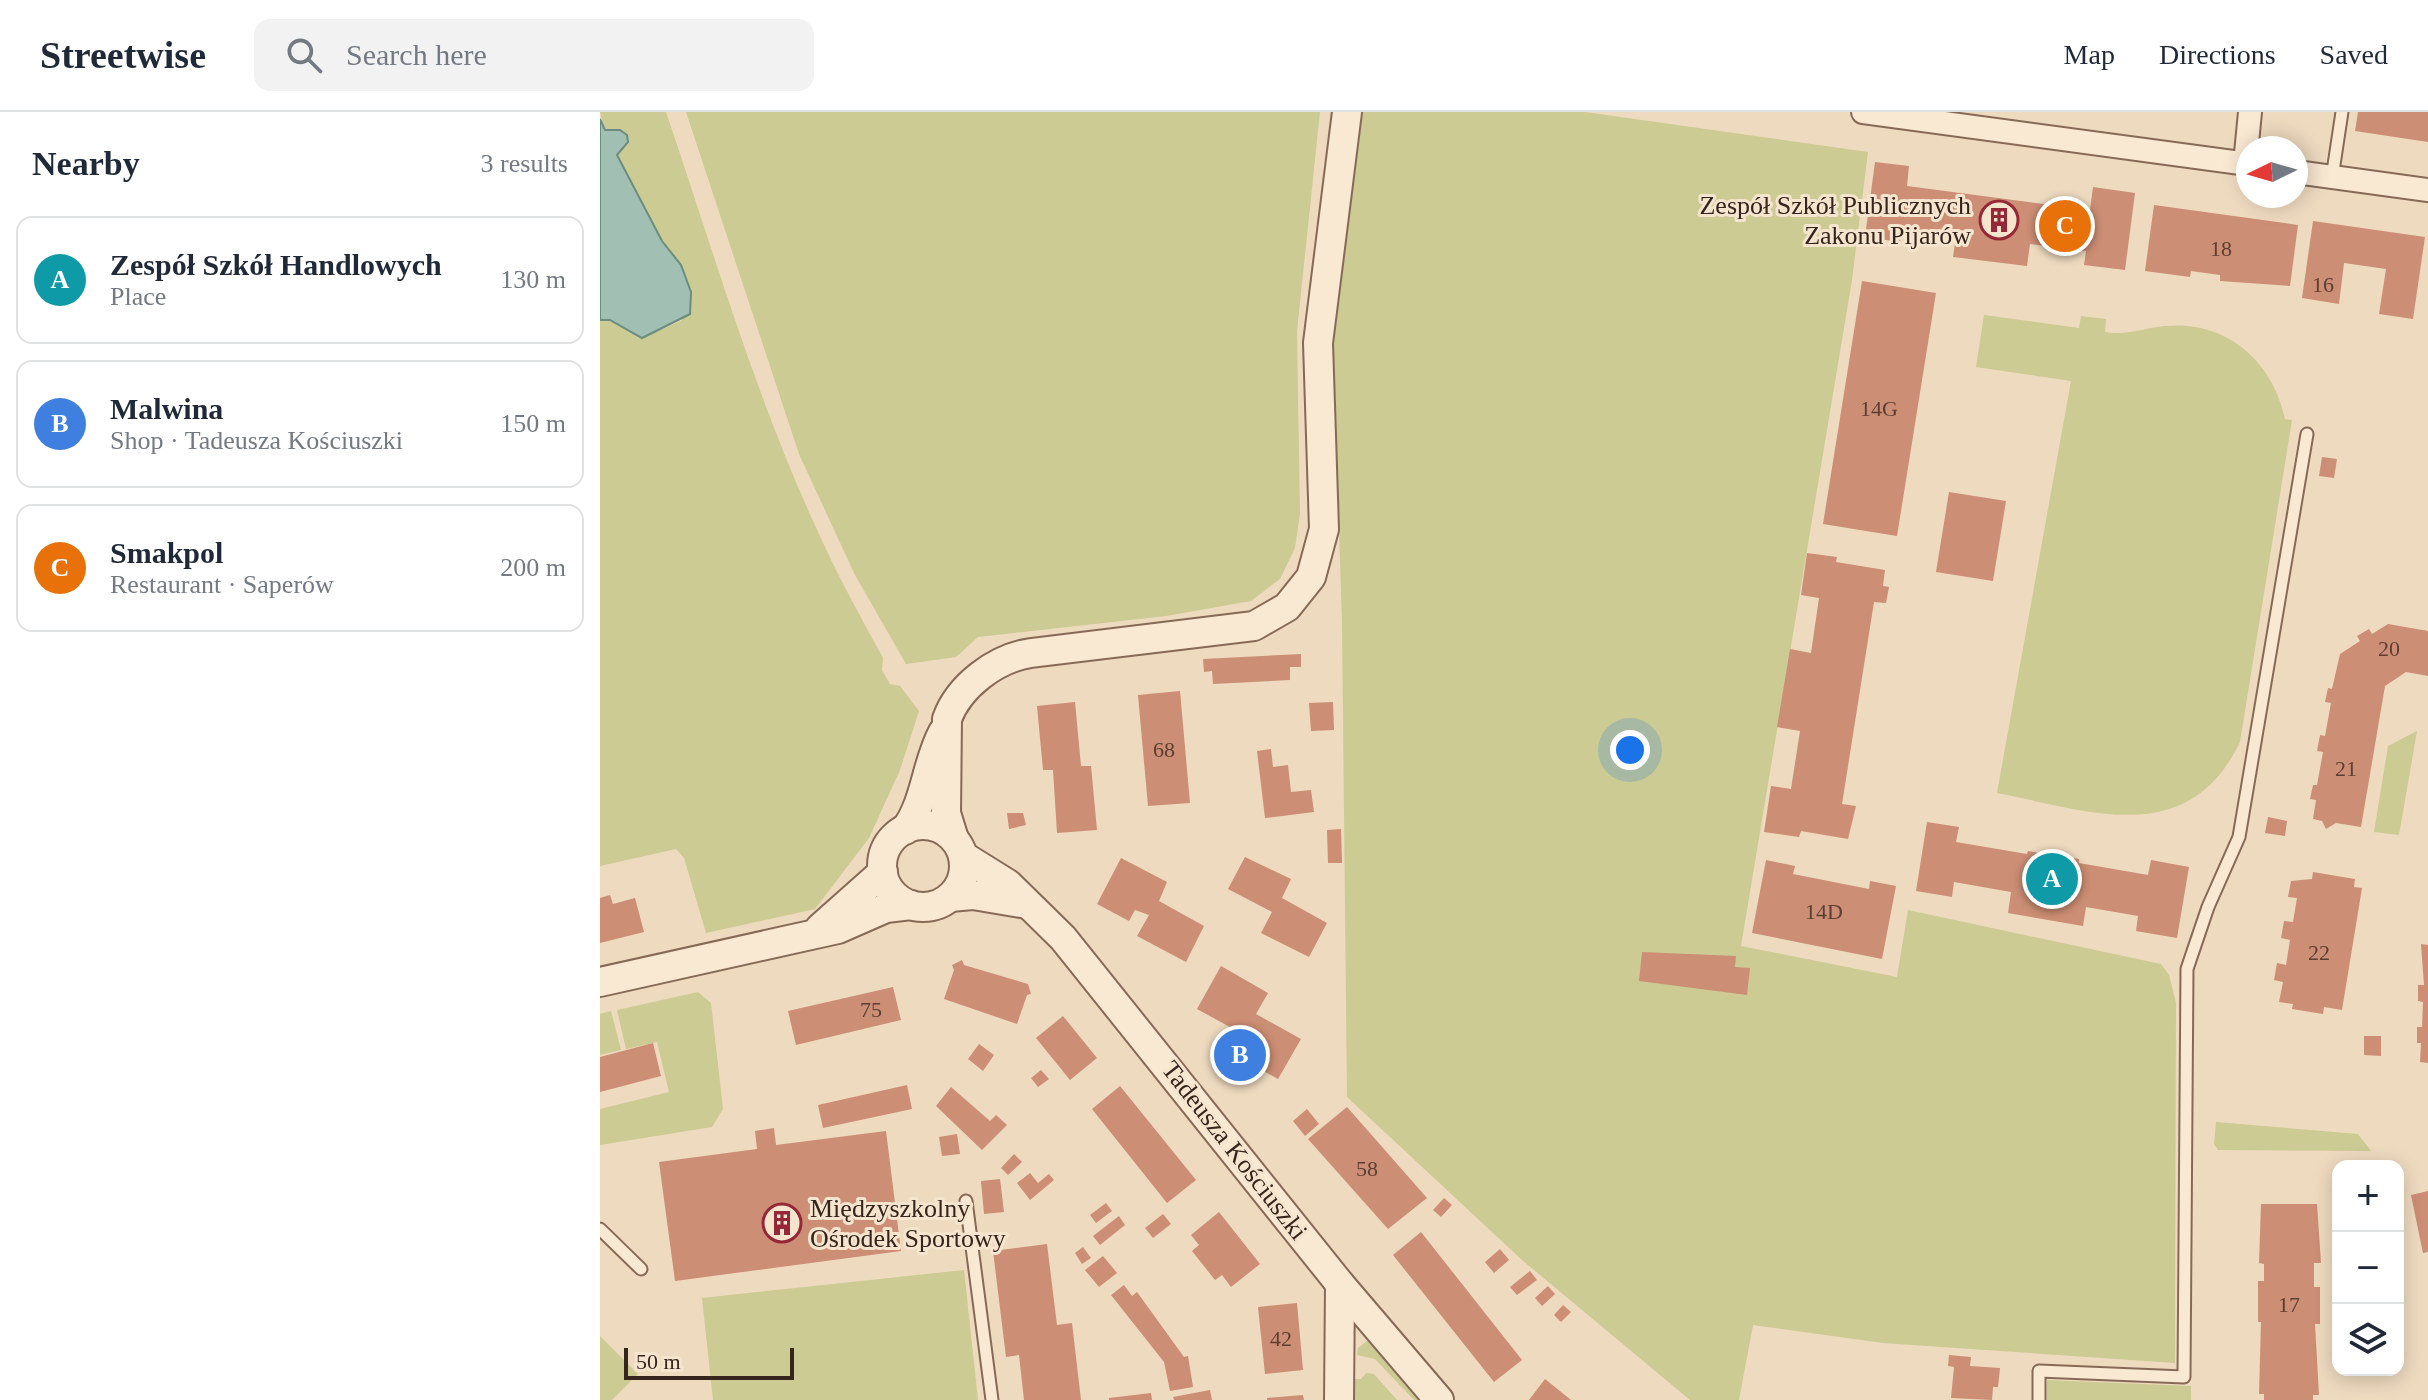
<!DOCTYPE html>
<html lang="en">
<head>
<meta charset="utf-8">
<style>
	body { margin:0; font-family:Georgia,serif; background:#f2f2f3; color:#1f2937 }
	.controls { position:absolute; right:24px; bottom:24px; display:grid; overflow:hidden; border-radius:16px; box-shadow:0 4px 20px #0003 }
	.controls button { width:72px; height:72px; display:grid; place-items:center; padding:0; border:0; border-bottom:2px solid #e0e1e3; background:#fff; color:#1f2937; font:40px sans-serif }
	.compass { position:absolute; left:1636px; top:24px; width:72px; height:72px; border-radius:50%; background:#fff; box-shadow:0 4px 20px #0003; rotate:265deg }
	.scale { position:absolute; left:24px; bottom:20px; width:170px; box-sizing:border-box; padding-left:8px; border:4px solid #36251c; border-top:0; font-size:22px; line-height:28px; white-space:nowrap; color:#36251c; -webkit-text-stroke:6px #f5e5ce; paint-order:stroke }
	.you { position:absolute; left:1030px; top:638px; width:28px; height:28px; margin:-20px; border:6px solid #fff; border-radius:50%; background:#1a73e8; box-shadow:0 0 0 12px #1a73e833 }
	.badge { display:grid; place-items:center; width:52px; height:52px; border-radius:50%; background:#b45309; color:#fff; font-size:26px; font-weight:700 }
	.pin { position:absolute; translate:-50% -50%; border:4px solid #fff; box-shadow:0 2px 8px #0006 }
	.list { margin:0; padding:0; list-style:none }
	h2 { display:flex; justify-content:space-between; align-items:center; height:104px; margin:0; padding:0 32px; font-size:34px }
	h2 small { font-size:26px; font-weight:400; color:#747a83 }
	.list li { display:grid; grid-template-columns:52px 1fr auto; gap:24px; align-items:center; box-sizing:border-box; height:128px; margin:0 16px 16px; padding:0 16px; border:2px solid #e0e1e3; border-radius:16px }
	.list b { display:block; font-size:30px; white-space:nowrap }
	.list p { margin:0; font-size:26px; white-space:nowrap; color:#747a83 }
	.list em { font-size:26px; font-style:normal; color:#747a83 }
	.icon { flex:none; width:44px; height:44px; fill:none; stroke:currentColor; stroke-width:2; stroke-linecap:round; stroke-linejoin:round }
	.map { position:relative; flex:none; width:1828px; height:1288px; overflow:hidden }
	header { display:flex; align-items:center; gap:48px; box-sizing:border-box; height:112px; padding:0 40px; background:#fff; border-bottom:2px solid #e0e1e3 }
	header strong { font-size:38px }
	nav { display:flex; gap:44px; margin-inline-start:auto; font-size:28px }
	.search { width:560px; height:72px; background:#f2f2f3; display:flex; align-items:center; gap:20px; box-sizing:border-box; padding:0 28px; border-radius:16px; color:#747a83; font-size:30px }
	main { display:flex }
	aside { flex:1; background:#fff }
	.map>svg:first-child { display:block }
</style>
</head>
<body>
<header>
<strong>Streetwise</strong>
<div class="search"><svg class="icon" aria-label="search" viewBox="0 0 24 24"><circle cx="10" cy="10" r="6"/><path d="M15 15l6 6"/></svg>Search here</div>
<nav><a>Map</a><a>Directions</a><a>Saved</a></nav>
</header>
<main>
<aside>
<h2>Nearby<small>3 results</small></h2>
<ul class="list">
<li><span class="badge" style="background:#0f9aa8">A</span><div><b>Zespół Szkół Handlowych</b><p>Place</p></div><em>130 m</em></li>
<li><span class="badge" style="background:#3f7fe0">B</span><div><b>Malwina</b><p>Shop · Tadeusza Kościuszki</p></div><em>150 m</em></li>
<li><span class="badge" style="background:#e8710a">C</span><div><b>Smakpol</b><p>Restaurant · Saperów</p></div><em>200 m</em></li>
</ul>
</aside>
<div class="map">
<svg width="1828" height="1288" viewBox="0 0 1828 1288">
	<rect width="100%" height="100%" fill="#eedabf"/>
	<g fill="#cbcb93">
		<path d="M0 0H66C114 141 156 287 219 422 238 465 261 505 283 546L282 558 290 572 300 574 319 599 300 658 269 726 215 797 106 821 84 746 76 737 0 754V208H10L42 226 81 209 91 180 81 153 62 129 16 43 21 35 5 19Z"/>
		<path d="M86 0H720L697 219 700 402 695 436 680 467 651 489 566 504 378 525 356 545 306 552 255 463 199 342Z"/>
		<path d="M763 0H985L1268 40 1252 168 1141 834 1297 865 1308 798 1561 852 1569 863 1576 891 1575 1251 1283 1231 1153 1213 1139 1288H1090L922 1148 747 985 742 510 733 227Z"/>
		<path d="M1384 203 1479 216 1481 204 1506 207 1505 220C1527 224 1543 216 1565 214 1626 208 1673 249 1685 307L1692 308 1640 630C1588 738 1490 699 1397 681L1471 269 1376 255Z"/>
		<path d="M1817 619 1799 723 1774 720 1788 634Z"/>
		<path d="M98 880 111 891 123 997 112 1015 0 1033V997L69 980 57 930 26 937 17 898Z"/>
		<path d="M11 899 21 938 0 943V902Z"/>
		<path d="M1616 1010 1758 1022 1771 1039 1618 1038 1614 1032Z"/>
		<path d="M364 1158 378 1288H113L102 1186Z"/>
		<path d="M0 1224 38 1262 12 1288H0Z"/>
		<path d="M767 1229 773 1230 825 1288H814L775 1247 757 1243 758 1236Z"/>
		<path d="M766 1261 774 1262 797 1288H751L754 1267H761Z"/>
		<path d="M1447 1268 1591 1274V1288H1447Z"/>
	</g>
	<path fill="#a2bfb3" stroke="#6a8d80" stroke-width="2" d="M0 7 5 18H20L27 23 28 30 17 43 62 129 81 153 91 180 90 202 42 226 10 208H0Z"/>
	<g fill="#cc8e74">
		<path d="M1758 0H1828V30L1755 19Z"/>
		<path d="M1275 50 1309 54 1307 74 1490 98 1493 75 1535 81 1525 158 1484 153 1486 139 1430 132 1427 154 1353 145 1356 125 1302 118 1300 130 1265 125Z"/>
		<path d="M1554 93 1698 113 1690 174 1620 169V163L1591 159 1590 165 1545 159Z"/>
		<path d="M1713 109 1825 125 1813 207 1779 202 1786 157 1744 151 1739 192 1702 186Z"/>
		<path d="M1262 169 1336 181 1297 424 1223 412Z"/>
		<path d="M1722 345 1737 347 1734 366 1719 364Z"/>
		<path d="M1349 380 1406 389 1393 469 1336 460Z"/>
		<path d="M1207 441 1237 445 1236 450 1285 458 1283 474 1289 475 1286 491 1274 490 1242 692 1256 694 1248 727 1201 719 1199 725 1164 720 1171 674 1191 677 1200 619 1177 615 1190 537 1211 541 1219 486 1201 483Z"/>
		<path d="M1788 512 1828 519V564L1806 560 1785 574 1761 715 1736 711 1726 717 1722 709 1713 707 1716 688 1710 687 1713 673H1717L1723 640 1717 639 1720 623 1725 624 1731 591 1725 590 1728 576 1732 577 1740 542 1760 529 1757 524 1769 517 1772 522Z"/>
		<path d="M701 542V555H690V568L613 572 612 559 604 560 603 547Z"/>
		<path d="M580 579 590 691 548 694 538 583Z"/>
		<path d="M475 590 481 654H491L497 718 457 721 453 658H443L437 594Z"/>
		<path d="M733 590 734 618 711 619 709 591Z"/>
		<path d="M671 637 673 655 688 653 691 680 711 678 714 700 665 706 657 639Z"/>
		<path d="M407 701H423L426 713 409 717Z"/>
		<path d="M1668 705 1687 709 1685 724 1665 721Z"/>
		<path d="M1327 710 1359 715 1356 730 1427 742 1428 739 1479 747V751L1548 763 1551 748 1589 755 1577 826 1536 819 1538 804 1486 795 1483 814 1408 801 1411 780 1354 770 1352 785 1316 779Z"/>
		<path d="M741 717 742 751H728L727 718Z"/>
		<path d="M645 745 691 767 682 786 727 811 709 845 661 821 672 800 628 777Z"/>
		<path d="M521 746 567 770 559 789 604 814 586 850 537 824 549 803 535 798 529 809 497 792Z"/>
		<path d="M1166 748 1195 754 1193 762 1269 777 1270 769 1296 774 1282 847 1152 821Z"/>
		<path d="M1713 760 1755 767 1754 775 1762 776 1742 898 1724 895 1723 902 1692 897 1693 892 1679 890 1683 870 1674 868 1677 851 1686 853 1690 828 1681 826 1684 809 1693 810 1697 786 1688 785 1691 769 1712 767Z"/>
		<path d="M10 783 13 792 35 786 44 820 0 831V786Z"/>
		<path d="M1821 832 1828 833V951L1820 950 1821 931H1817V915H1822L1823 890 1818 889V873H1824Z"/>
		<path d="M1042 840 1136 844 1135 855 1150 856 1147 883 1039 869Z"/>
		<path d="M362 848 364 853 428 872 431 882 427 883 417 912 344 887 354 858 352 853Z"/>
		<path d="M621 854 668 881 656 902 701 927 678 967 628 939 639 920 597 897Z"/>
		<path d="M293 875 301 908 196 933 188 899Z"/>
		<path d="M463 904 497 946 470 968 436 926Z"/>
		<path d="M1764 924H1781V944L1764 943Z"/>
		<path d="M53 931 61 964 0 980V945Z"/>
		<path d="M379 932 394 943 383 959 368 947Z"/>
		<path d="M441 958 449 967 438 975 431 966Z"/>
		<path d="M307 973 312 997 223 1016 218 993Z"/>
		<path d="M520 974 596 1068 567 1091 492 997Z"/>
		<path d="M351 975 390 1009 396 1003 407 1013 382 1038 336 994Z"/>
		<path d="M747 995 827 1086 788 1117 708 1027Z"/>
		<path d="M707 997 719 1012 705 1024 693 1009Z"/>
		<path d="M174 1016 176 1033 286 1019 301 1139 75 1169 59 1050 157 1037 155 1019Z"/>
		<path d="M357 1022 360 1042 342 1044 339 1025Z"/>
		<path d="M414 1042 422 1050 408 1063 401 1056Z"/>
		<path d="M430 1061 438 1071 449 1062 454 1068 430 1088 417 1071Z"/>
		<path d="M400 1067 404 1100 384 1102 381 1069Z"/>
		<path d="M1828 1079V1140L1823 1141 1811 1083Z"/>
		<path d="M844 1086 852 1093 841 1105 833 1098Z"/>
		<path d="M506 1091 512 1099 496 1111 490 1103Z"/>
		<path d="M1661 1092H1717L1721 1151H1714V1175H1720V1212H1715L1719 1283H1713V1288H1664V1282H1659L1661 1210H1658V1169H1664V1152L1659 1151Z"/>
		<path d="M619 1100 660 1152 631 1175 622 1163 615 1168 592 1139 599 1133 591 1123Z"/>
		<path d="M563 1102 571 1112 553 1126 545 1116Z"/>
		<path d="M519 1104 525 1113 500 1133 493 1124Z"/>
		<path d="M821 1120 922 1248 894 1270 793 1143Z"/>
		<path d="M447 1132 457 1213 472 1211 481 1288H424L419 1243 406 1245 393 1139Z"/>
		<path d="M483 1135 491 1146 482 1152 475 1141Z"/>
		<path d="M900 1137 909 1148 894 1161 885 1150Z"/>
		<path d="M503 1144 517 1161 499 1175 485 1158Z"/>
		<path d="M930 1159 937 1168 917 1183 910 1175Z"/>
		<path d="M524 1173 532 1184 537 1180 584 1245 588 1244 593 1275 570 1279 564 1250 511 1183Z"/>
		<path d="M948 1174 955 1182 942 1194 935 1186Z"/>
		<path d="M697 1191 703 1258 665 1262 658 1195Z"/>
		<path d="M963 1193 971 1200 961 1210 954 1203Z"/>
		<path d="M1349 1243 1371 1245 1370 1254 1400 1256 1398 1275H1393L1392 1288 1351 1286 1354 1255 1348 1254Z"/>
		<path d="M945 1267 971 1288H929Z"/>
		<path d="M610 1278 612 1288H574L573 1285Z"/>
		<path d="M551 1281 552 1288H509V1286Z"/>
		<path d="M703 1283 704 1288H667V1286Z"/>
	</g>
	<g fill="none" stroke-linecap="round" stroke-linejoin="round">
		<defs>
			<g id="service">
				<path d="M1732 66 1742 0"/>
				<path d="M366 1089 392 1288"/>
				<path d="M0 1117 41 1157"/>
				<path d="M1439 1288V1259L1584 1265 1587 857 1608 795 1639 725 1707 322"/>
			</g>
			<g id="minor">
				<path d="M1263 0 1648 52"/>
				<path d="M1645 52 1650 0"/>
				<path d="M1696 60 1828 78"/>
			</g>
			<g id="tertiary">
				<circle cx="323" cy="754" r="41"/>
				<path d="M305 718C326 690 326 651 343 620"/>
				<path d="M354 727 346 701 347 607C359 574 396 546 431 541L654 514 687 495 711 465 724 417 718 231 747 0"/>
				<path d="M363 744 408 772 463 826 740 1172 839 1288"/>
				<path d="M350 785 373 783 427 792"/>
				<path d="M220 816 283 760"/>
				<path d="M0 870 238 817 286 796 311 793"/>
				<path d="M739 1288 740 1172"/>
			</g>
		</defs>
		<use href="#service" stroke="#866a57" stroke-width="15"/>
		<use href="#minor" stroke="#866a57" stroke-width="26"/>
		<use href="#tertiary" stroke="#866a57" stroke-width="32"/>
		<use href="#service" stroke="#f9e8d2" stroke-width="11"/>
		<use href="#minor" stroke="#f9e8d2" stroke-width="22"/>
		<use href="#tertiary" stroke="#f9e8d2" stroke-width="28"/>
	</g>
	<defs>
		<symbol id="building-ring" viewBox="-11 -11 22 22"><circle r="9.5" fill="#f5e5ce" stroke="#952736" stroke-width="1.5"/><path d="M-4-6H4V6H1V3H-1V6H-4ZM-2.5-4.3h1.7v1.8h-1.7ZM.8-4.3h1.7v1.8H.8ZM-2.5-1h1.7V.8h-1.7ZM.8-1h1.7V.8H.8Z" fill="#952736"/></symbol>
	</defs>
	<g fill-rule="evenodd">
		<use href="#building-ring" x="1377" y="86" width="44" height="44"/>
		<use href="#building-ring" x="160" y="1089" width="44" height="44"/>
	</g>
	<g text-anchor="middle" stroke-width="6" stroke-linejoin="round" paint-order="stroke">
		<g font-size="22" fill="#5c3f32">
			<text x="1621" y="144">18</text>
			<text x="1723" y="180">16</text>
			<text x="1279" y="304">14G</text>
			<text x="1789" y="544">20</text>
			<text x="564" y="645">68</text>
			<text x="1746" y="664">21</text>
			<text x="1224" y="807">14D</text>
			<text x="1719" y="848">22</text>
			<text x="271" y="905">75</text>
			<text x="767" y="1064">58</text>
			<text x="1689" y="1200">17</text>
			<text x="681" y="1234">42</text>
		</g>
		<g font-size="26" fill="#36251c" stroke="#f5e5ce" text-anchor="end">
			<text x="1371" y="102">Zespół Szkół Publicznych<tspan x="1371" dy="30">Zakonu Pijarów</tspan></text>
			<text x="210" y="1105" text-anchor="start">Międzyszkolny<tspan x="210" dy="30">Ośrodek Sportowy</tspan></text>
		</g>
		<g font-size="26" fill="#36251c" stroke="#f5e5ce">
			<text transform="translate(635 1038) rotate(52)" y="9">Tadeusza Kościuszki</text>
		</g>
	</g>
</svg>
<div class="controls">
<button>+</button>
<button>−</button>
<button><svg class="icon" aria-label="layers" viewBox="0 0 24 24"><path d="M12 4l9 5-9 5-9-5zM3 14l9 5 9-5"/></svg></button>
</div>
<svg class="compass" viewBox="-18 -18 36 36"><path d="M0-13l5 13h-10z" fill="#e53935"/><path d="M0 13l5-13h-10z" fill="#747a83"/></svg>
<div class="scale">50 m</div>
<div class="you"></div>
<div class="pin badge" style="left:1452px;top:767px;background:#0f9aa8">A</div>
<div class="pin badge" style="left:640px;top:943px;background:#3f7fe0">B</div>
<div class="pin badge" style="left:1465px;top:114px;background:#e8710a">C</div>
</div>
</main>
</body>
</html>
